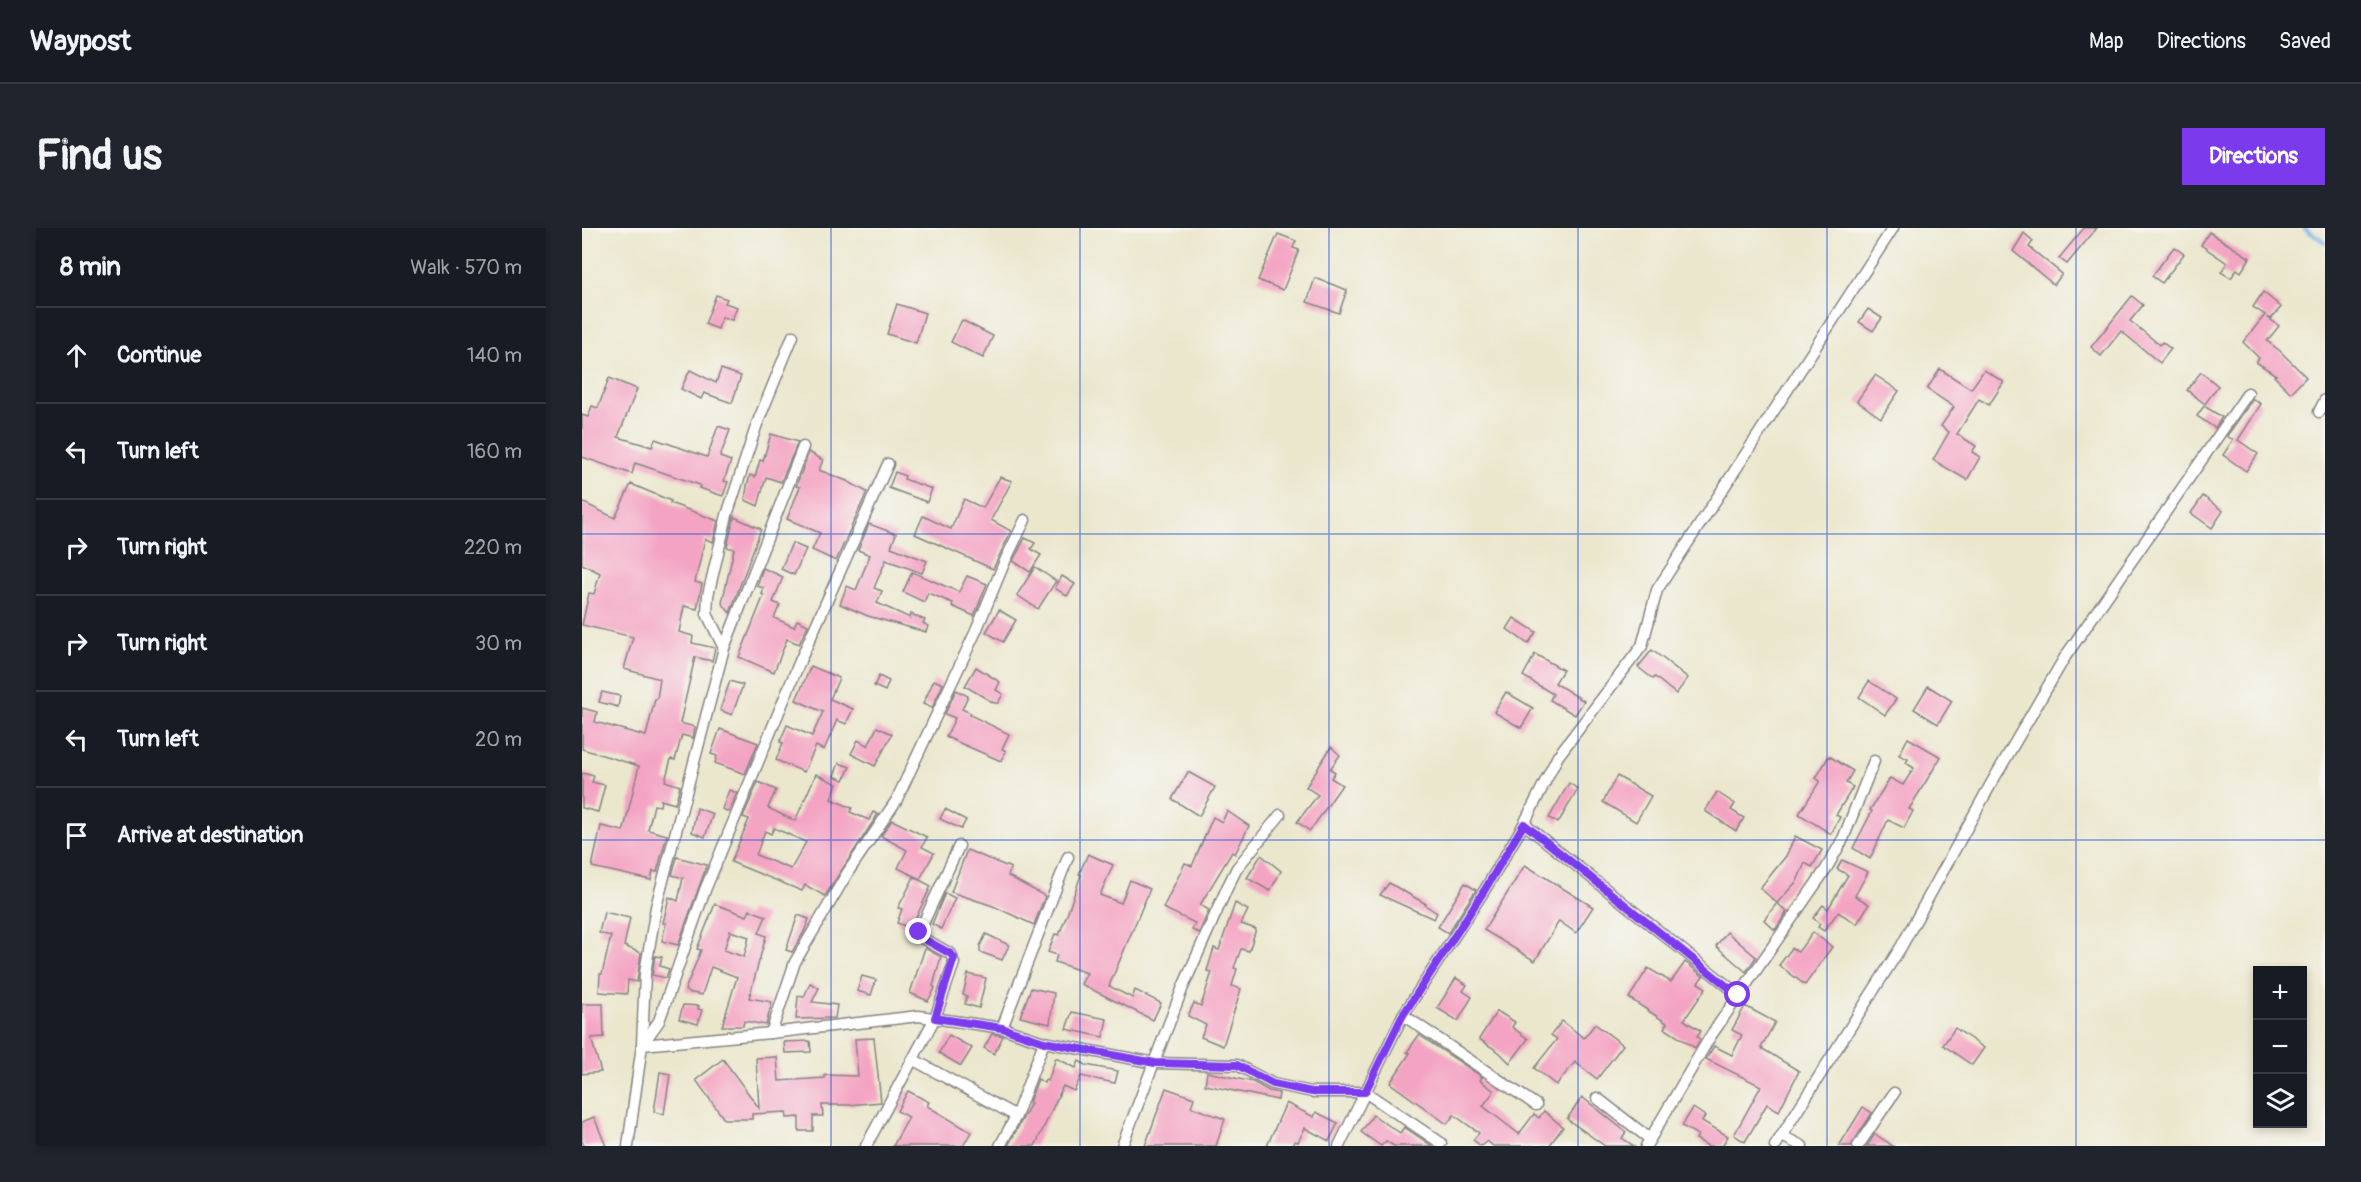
<!DOCTYPE html>
<html lang="en">
<head>
<meta charset="utf-8">
<style>
	body { margin:0; font-family:Pangolin,sans-serif; background:#20242c; color:#f1f3f6 }
	.controls { position:absolute; right:18px; bottom:18px; display:grid; overflow:hidden; border-radius:0px; box-shadow:0 3px 9px #0003 }
	.controls button { width:54px; height:54px; display:grid; place-items:center; padding:0; border:0; border-bottom:2px solid #363941; background:#171b24; color:#f1f3f6; font:30px sans-serif }
	.stop { position:absolute; width:18px; height:18px; margin:-14px; border:4px solid #7c3aed; border-radius:50%; background:#fff }
	.stop.end { background:#7c3aed; border-color:#fff; box-shadow:0 2px 6px #0008 }
	.list { margin:0; padding:0; list-style:none }
	h2 { display:flex; justify-content:space-between; align-items:center; height:78px; margin:0; padding:0 24px; font-size:26px }
	h2 small { font-size:20px; font-weight:400; color:#9ea1a6 }
	.list li { display:grid; grid-template-columns:39px 1fr auto; gap:18px; align-items:center; box-sizing:border-box; height:96px; padding:0 24px; border-top:2px solid #363941 }
	.list b { display:block; font-size:22px; white-space:nowrap }
	.list em { font-size:20px; font-style:normal; color:#9ea1a6 }
	.icon { flex:none; width:33px; height:33px; fill:none; stroke:currentColor; stroke-width:2; stroke-linecap:round; stroke-linejoin:round }
	.map { position:relative; flex:none; width:1743px; height:918px; overflow:hidden; border-radius:0px }
	header { display:flex; align-items:center; gap:36px; box-sizing:border-box; height:84px; padding:0 30px; background:#171b24; border-bottom:2px solid #363941 }
	header strong { font-size:28px }
	nav { display:flex; gap:33px; margin-inline-start:auto; font-size:21px }
	.intro { display:flex; align-items:center; justify-content:space-between; box-sizing:border-box; height:144px; padding:0 36px }
	h1 { margin:0; font-size:42px }
	.button { padding:15px 27px; border-radius:0px; background:#7c3aed; color:#fff; font-size:21px; font-weight:700 }
	main { display:flex; gap:36px; padding:0 36px }
	aside { flex:1; background:#171b24; border-radius:0px; box-shadow:0 3px 9px #0003 }
	.map>svg:first-child { display:block }
</style>
</head>
<body>
<header>
<strong>Waypost</strong>
<nav><a>Map</a><a>Directions</a><a>Saved</a></nav>
</header>
<div class="intro"><h1>Find us</h1><a class="button">Directions</a></div>
<main>
<aside>
<h2>8 min<small>Walk · 570 m</small></h2>
<ul class="list">
<li><svg class="icon" aria-label="ahead" viewBox="0 0 24 24"><path d="M12 20V5M6 11l6-6 6 6"/></svg><div><b>Continue</b></div><em>140 m</em></li>
<li><svg class="icon" aria-label="left" viewBox="0 0 24 24"><path d="M17 20v-9H6M10 6l-5 5 5 5"/></svg><div><b>Turn left</b></div><em>160 m</em></li>
<li><svg class="icon" aria-label="right" viewBox="0 0 24 24"><path d="M7 20v-9h11M14 6l5 5-5 5"/></svg><div><b>Turn right</b></div><em>220 m</em></li>
<li><svg class="icon" aria-label="right" viewBox="0 0 24 24"><path d="M7 20v-9h11M14 6l5 5-5 5"/></svg><div><b>Turn right</b></div><em>30 m</em></li>
<li><svg class="icon" aria-label="left" viewBox="0 0 24 24"><path d="M17 20v-9H6M10 6l-5 5 5 5"/></svg><div><b>Turn left</b></div><em>20 m</em></li>
<li><svg class="icon" aria-label="arrive" viewBox="0 0 24 24"><path d="M6 21V4h12l-3 4 3 4H6"/></svg><div><b>Arrive at destination</b></div></li>
</ul>
</aside>
<div class="map">
<svg width="1743" height="918" viewBox="0 0 1743 918">
	<rect width="100%" height="100%" fill="#f6f6f2"/>
	<filter id="ink" filterUnits="userSpaceOnUse"><feTurbulence type="fractalNoise" baseFrequency=".0167" numOctaves="2"/><feDisplacementMap in="SourceGraphic" scale="12" xChannelSelector="R" yChannelSelector="G"/><feConvolveMatrix kernelMatrix="1 2 1 2 8 2 1 2 1" color-interpolation-filters="sRGB"/></filter>
	<filter id="wash" filterUnits="userSpaceOnUse"><feTurbulence type="fractalNoise" baseFrequency=".008" numOctaves="4" result="noise"/><feDisplacementMap in="SourceGraphic" scale="24" xChannelSelector="R" yChannelSelector="G"/><feGaussianBlur stdDeviation="1.35" result="paint"/><feColorMatrix in="noise" values="0 0 0 0 0 0 0 0 0 0 0 0 0 0 0 0 0 1.4 0 .05"/><feComposite in="paint" operator="in"/></filter>
	<g filter="url(#wash)">
		<rect width="100%" height="100%" fill="#ebe7cd"/>
		<g fill="none" stroke-linecap="round" stroke-linejoin="round">
			<path stroke="#78b1e8" stroke-width="4" d="M1722 0 1743 14"/>
		</g>
		<g id="blocks">
			<g fill="#f4a4c3" fill-rule="evenodd">
				<path d="M1502 0H1515L1485 36 1477 30Z"/>
				<path d="M1627 4 1668 30 1659 44 1655 41 1649 50 1639 44 1645 35 1619 17Z"/>
				<path d="M1442 5 1451 13 1447 19 1480 46 1472 57 1431 23Z"/>
				<path d="M696 6 714 13 711 20 717 22 701 62 676 52Z"/>
				<path d="M1592 19 1602 26 1580 55 1570 48Z"/>
				<path d="M733 50 765 62 757 85 725 74Z"/>
				<path d="M1681 64 1699 79 1689 91 1685 89 1697 98 1685 113 1697 122 1724 149 1709 165 1692 148 1694 147 1674 134 1677 130 1661 114 1683 87 1671 79Z"/>
				<path d="M134 67 145 71 143 75 155 79 150 92 140 89 136 101 123 96Z"/>
				<path d="M1550 68 1561 77 1548 93 1578 117 1580 114 1589 121 1578 135 1539 103 1519 128 1509 119Z"/>
				<path d="M315 76 343 85 334 115 305 106Z"/>
				<path d="M1286 81 1300 90 1291 103 1277 94Z"/>
				<path d="M380 92 411 108 401 130 369 114Z"/>
				<path d="M139 141 159 148 150 175 122 165 119 171 99 161 108 142 134 155Z"/>
				<path d="M1358 141 1389 161 1402 142 1422 154 1407 177 1397 171 1375 206 1394 218 1390 224 1398 229 1385 252 1351 232 1367 204 1359 198 1372 179 1345 161Z"/>
				<path d="M1619 144 1636 158 1623 176 1605 162Z"/>
				<path d="M1293 147 1317 163 1299 190 1275 173Z"/>
				<path d="M27 150 55 161 36 209 70 219 73 211 125 229 136 198 148 202 138 229 149 233 142 253 146 254 141 268 117 260 118 257 53 235 50 246 0 229V187L6 189 10 178 16 180Z"/>
				<path d="M1671 171 1679 176 1656 212 1676 226 1664 243 1641 227 1651 212 1645 208Z"/>
				<path d="M1622 178 1640 189 1633 200 1615 188Z"/>
				<path d="M189 206 216 214 199 254 184 249 176 278 163 272 165 258 168 247 173 249 178 232 181 233Z"/>
				<path d="M227 224 241 232 237 242 265 253 285 264 254 333 230 322 238 305 205 291 218 259 214 258Z"/>
				<path d="M313 244 323 248 322 251 350 261 345 274 307 260Z"/>
				<path d="M418 249 430 253 409 292 429 303 411 341 333 306 341 288 369 301 382 271 401 280Z"/>
				<path d="M49 256 89 273 88 275 136 293 131 314 123 311 113 354 120 356 115 381 102 378 97 404 111 408 110 415 133 420 130 433 113 429 98 495 113 499 111 510 100 507 93 532 89 531 83 553 98 558 93 576 79 572 78 578 72 577 66 602 85 607 75 644 71 643 69 652 10 639 19 598 41 603 42 601 57 538 0 521V480L15 484 13 494 64 508 73 471H75L78 451 42 441 51 409 0 397 7 365 12 366 18 345 0 336V274L33 290Z"/>
				<path d="M1621 268 1641 283 1630 300 1609 285Z"/>
				<path d="M152 289 179 301 148 385 140 375 152 321 145 319Z"/>
				<path d="M287 296 314 306 309 319 345 333 340 345 304 332 292 360 300 363 295 375 328 390 329 386 343 392 341 395 346 398 344 404 286 388 258 376 265 358 274 362 288 327 276 322Z"/>
				<path d="M443 310 453 315 449 321 459 327 448 344 431 333Z"/>
				<path d="M210 315 224 321 212 347 199 341Z"/>
				<path d="M453 339 474 353 456 381 435 367Z"/>
				<path d="M181 340 201 349 191 374 198 377 192 390 212 399 215 392 226 397 217 416 205 411 192 444 157 429 182 367 180 366 182 360 175 358Z"/>
				<path d="M330 344 377 364 385 348 405 356 392 388 370 378 371 375 346 365 342 374 321 364Z"/>
				<path d="M480 348 493 356 485 368 473 360Z"/>
				<path d="M417 382 434 392 421 414 404 404Z"/>
				<path d="M932 390 954 404 946 416 925 401Z"/>
				<path d="M1070 422 1106 450 1094 466 1073 449 1071 451 1056 439Z"/>
				<path d="M953 426 981 442 973 455 1002 473 993 487 968 472 971 466 941 448Z"/>
				<path d="M229 438 257 450 248 471 271 481 264 496 255 492 242 522 234 518 222 544 194 532 201 515 198 514 205 497 230 508 241 484 214 472Z"/>
				<path d="M394 439 418 454 414 462 421 466 416 475H412L383 458Z"/>
				<path d="M297 448 307 453 303 463 292 458Z"/>
				<path d="M352 452 361 456 350 480 341 476Z"/>
				<path d="M148 453 161 457 150 487 138 482Z"/>
				<path d="M1287 453 1314 471 1303 487 1277 469Z"/>
				<path d="M1346 458 1370 473 1356 496 1332 481Z"/>
				<path d="M374 462 386 468 380 481 389 485 388 487 427 506 420 521 424 523 419 533 364 509 373 490 363 486Z"/>
				<path d="M20 464 38 468 36 479 17 474Z"/>
				<path d="M924 464 951 480 939 500 912 484Z"/>
				<path d="M295 499 310 506 293 538 269 526 276 512 286 518Z"/>
				<path d="M138 501 176 515 163 546 133 535 135 528 129 526Z"/>
				<path d="M1326 510 1359 529 1327 581 1331 583 1322 600 1306 592 1288 631 1271 620 1290 583 1288 582 1308 550 1321 557 1332 540 1324 535 1326 531 1317 527Z"/>
				<path d="M749 519 758 527 748 541 753 544 749 550 760 557 728 603 715 594 736 567 724 559Z"/>
				<path d="M1247 528 1271 543 1264 555 1271 559 1254 587 1258 589 1249 606 1217 586 1238 553 1234 550Z"/>
				<path d="M257 535 268 539 262 552 252 548Z"/>
				<path d="M606 544 633 559 617 588 590 571Z"/>
				<path d="M0 545 12 548 10 554 23 557 16 584 0 580Z"/>
				<path d="M234 546 255 556 249 571 270 580 268 584 287 592 291 584 296 586 243 668 223 657 220 663 149 634 167 591 161 589 176 554 194 562 186 580 213 593ZM192 600 224 614 209 641 174 627 183 603 189 606Z"/>
				<path d="M1035 548 1069 568 1054 594 1021 574Z"/>
				<path d="M987 555 996 561 976 595 967 590Z"/>
				<path d="M147 562 155 565 147 584 140 581Z"/>
				<path d="M1135 564 1153 576 1149 582 1162 590 1154 603 1123 583Z"/>
				<path d="M115 580 131 586 123 609 110 604Z"/>
				<path d="M363 581 384 592 379 601 358 591Z"/>
				<path d="M645 583 667 598 653 626 650 624 618 677 627 682 617 705 610 702 613 695 581 680 603 635 610 638 631 589 640 594Z"/>
				<path d="M310 592 345 609 340 619 352 625 338 651 316 640 325 622 299 608Z"/>
				<path d="M1213 608 1240 622 1230 639 1223 635 1215 653 1195 675 1178 660 1204 628Z"/>
				<path d="M385 622 429 640 426 648 463 668 452 697 411 678 369 664Z"/>
				<path d="M506 626 531 637 518 667 539 675 548 652 568 661 527 758 550 770 553 762 579 775 571 792 499 756 505 745 473 734 475 727 466 724 473 706 477 707 486 684 499 647 497 646Z"/>
				<path d="M679 627 699 643 688 663 665 650Z"/>
				<path d="M95 629 125 637 96 717 80 713 84 695H81L87 669 96 673 101 650 90 647Z"/>
				<path d="M1260 632 1286 644 1273 668 1287 676 1275 696 1256 684 1242 703 1236 699 1238 696 1231 690 1241 677 1246 681 1266 647 1255 641Z"/>
				<path d="M943 637 1011 679 994 705 977 693 953 733 902 702Z"/>
				<path d="M332 649 349 658 329 700 315 695 320 681 316 680Z"/>
				<path d="M807 655 844 676 843 677 855 685 852 691 798 667Z"/>
				<path d="M883 655 894 662 866 705 856 699Z"/>
				<path d="M363 665 373 670 359 701 350 696Z"/>
				<path d="M653 675 666 682 659 696 674 701 667 723 659 721 652 740 655 741 650 758 659 761 641 818 619 809 624 797 606 788 612 775 619 778 630 744 625 743 632 720 637 722Z"/>
				<path d="M1195 675 1205 684 1193 702 1182 692Z"/>
				<path d="M133 676 165 688 168 682 184 688 177 705 184 708 167 770 190 774 184 797 162 793 161 798H140L155 749 129 739 120 767 105 764 103 762 119 722 115 721ZM148 703 167 709 162 729 142 722Z"/>
				<path d="M22 684 48 690 42 718 59 725 55 754 46 752 45 766 17 764 18 746H20L29 708 17 705Z"/>
				<path d="M216 687 227 691 222 704 210 724 204 722Z"/>
				<path d="M1145 704 1174 729 1164 744 1134 718Z"/>
				<path d="M1231 704 1250 719 1223 757 1197 737 1210 720 1216 724Z"/>
				<path d="M404 706 427 717 420 732 398 724V718Z"/>
				<path d="M343 720 359 729 351 758 353 760 346 773 328 765Z"/>
				<path d="M73 728 80 729 78 738 87 741 84 750 70 747Z"/>
				<path d="M1103 734 1121 748 1116 755 1124 760 1102 792 1119 803 1115 809 1118 811 1113 820 1082 800 1085 795 1047 770 1066 740 1089 754Z"/>
				<path d="M386 746 404 750 397 780 383 776 385 768 381 767Z"/>
				<path d="M280 748 294 752 289 767 275 763Z"/>
				<path d="M874 750 885 757 881 763 890 769 876 793 855 780Z"/>
				<path d="M228 755 237 760 230 774 255 777 253 790 214 791 216 768 222 769Z"/>
				<path d="M449 760 472 765 468 796 438 789Z"/>
				<path d="M0 776H21L22 809 9 810 19 844 0 846Z"/>
				<path d="M101 777 117 778 116 781 120 782 116 796 97 791Z"/>
				<path d="M1163 778 1193 794 1179 820 1217 843 1197 883 1185 876 1163 914 1152 907 1179 858 1124 831 1132 818 1150 827 1160 807 1150 802Z"/>
				<path d="M915 783 933 794 930 799 946 811 928 835 917 824 897 811Z"/>
				<path d="M490 784 525 791 521 809 484 801Z"/>
				<path d="M980 793 1002 810 1013 796 1041 817 1015 851 993 834 974 857 952 840 975 811 969 807Z"/>
				<path d="M1373 800 1402 820 1390 837 1361 817Z"/>
				<path d="M410 806 421 808 412 826 402 820Z"/>
				<path d="M367 807 390 820 379 838 357 825Z"/>
				<path d="M837 807 900 849 898 852 912 863 901 878 937 906 952 886 957 890 962 883 981 899 967 918H911L905 913 899 918 891 912 897 905 872 887 865 896 808 855 828 825 825 824Z"/>
				<path d="M292 810 299 874 266 877H240L241 888H231V903H217V889L205 890 204 884 170 886V891H142L114 852 141 831 177 880 174 830 195 829 197 853 243 850V847L276 848 273 811Z"/>
				<path d="M228 813 229 824 203 825 202 814Z"/>
				<path d="M474 830 494 840 497 833 504 837 536 843 533 855 499 848 492 863 481 858 453 918H426L449 875 447 874 456 851 462 855 463 852 466 853Z"/>
				<path d="M78 844 88 846 82 886 72 884Z"/>
				<path d="M625 844 671 854 687 863 697 865 696 872 623 857Z"/>
				<path d="M584 860 612 870 609 879 643 891 634 918H563Z"/>
				<path d="M326 863 347 874 345 878 389 904 381 918H311L327 889 315 883Z"/>
				<path d="M1000 869 1044 904 1040 910 1052 918H1023L985 891Z"/>
				<path d="M704 875 732 889 734 884 756 895 747 913 723 900 716 914 713 913 711 918H685Z"/>
				<path d="M1281 879 1290 885 1269 918H1257Z"/>
				<path d="M1111 880 1123 888 1120 893 1146 908 1140 918H1126L1114 911 1116 907 1100 898Z"/>
				<path d="M791 887 818 905 822 899 850 918H812L804 913 799 918 779 904Z"/>
				<path d="M12 889 21 911 24 918H2L0 913V894Z"/>
				<path d="M1293 906 1311 918H1285Z"/>
			</g>
		</g>
	</g>
	<g filter="url(#ink)">
		<use href="#blocks" fill-opacity="0" stroke="#868484" stroke-width="1.5"/>
		<g fill="none" stroke-linecap="round" stroke-linejoin="round">
			<defs>
				<g id="street">
					<path d="M1737 184 1743 172"/>
					<path d="M142 420 125 386 126 367 145 287 175 196 211 108"/>
					<path d="M942 596 1157 767"/>
					<path d="M821 787 954 877"/>
					<path d="M420 800 486 629"/>
					<path d="M189 805 213 734 266 644 314 573 394 403 423 333 443 292"/>
					<path d="M60 817 77 793 123 662 218 433 306 236"/>
					<path d="M60 817 63 745 74 679 142 420 221 219"/>
					<path d="M332 832 434 888"/>
					<path d="M1015 870 1068 911"/>
					<path d="M1200 908 1220 918"/>
					<path d="M46 918 60 817 189 805 337 788 420 800 462 814 573 835 655 837 691 856 730 864H783L859 915"/>
					<path d="M284 918 353 790 372 735 369 726 340 710 337 704 377 618"/>
					<path d="M418 918 434 888 462 814"/>
					<path d="M540 918 601 759 645 660 655 640 698 587"/>
					<path d="M757 918 821 787 902 663 942 596 976 528 1060 418 1075 362 1311 0"/>
					<path d="M1064 918 1128 809 1244 641 1261 611 1292 533"/>
					<path d="M1193 918 1319 719 1410 554 1483 429 1666 165"/>
					<path d="M1276 918 1312 865"/>
				</g>
			</defs>
			<use href="#street" stroke="#868484" stroke-width="13"/>
			<use href="#street" stroke="#fff" stroke-width="10"/>
		</g>
	</g>
	<g fill="none" stroke-linecap="round" stroke-linejoin="round" filter="url(#ink)">
		<path stroke="#7c3aed" stroke-width="8" d="M337 704 340 710 369 726 372 730 353 790 420 800 462 814 573 835 655 837 691 856 730 864H783L821 787 902 663 942 596 1156 767"/>
	</g>
	<path fill="none" stroke="#1d4ed8" stroke-width="1.5" stroke-opacity="0.55" d="M249 0V918M498 0V918M747 0V918M996 0V918M1245 0V918M1494 0V918M0 306H1743M0 612H1743"/>
</svg>
<div class="controls">
<button>+</button>
<button>−</button>
<button><svg class="icon" aria-label="layers" viewBox="0 0 24 24"><path d="M12 4l9 5-9 5-9-5zM3 14l9 5 9-5"/></svg></button>
</div>
<div class="stop" style="left:1156px;top:767px"></div>
<div class="stop end" style="left:337px;top:704px"></div>
</div>
</main>
</body>
</html>
